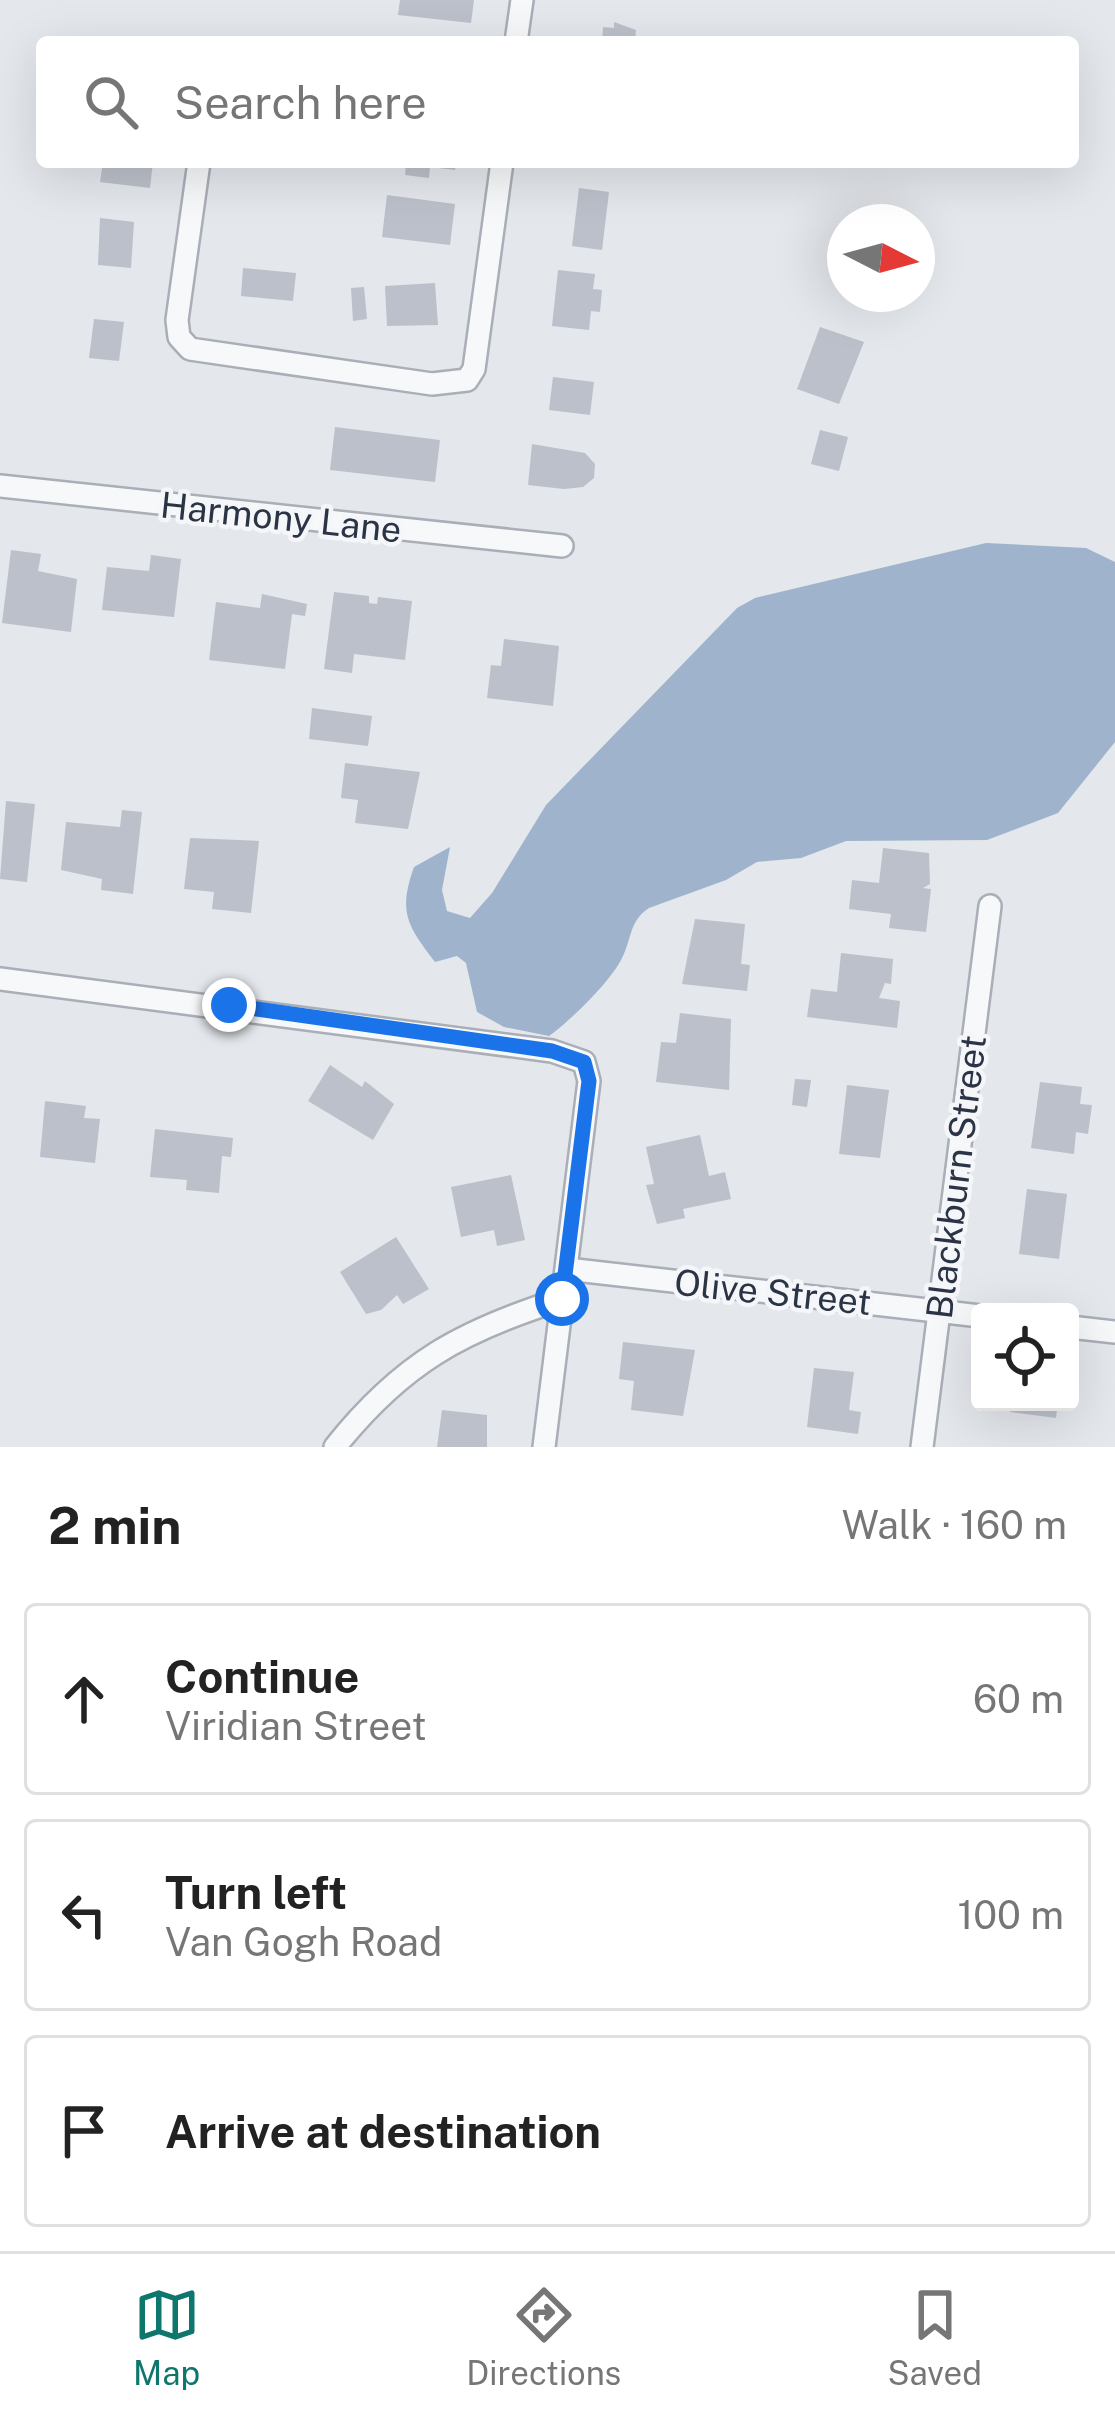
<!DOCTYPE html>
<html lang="en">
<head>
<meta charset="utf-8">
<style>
	body { margin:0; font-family:"Public Sans",sans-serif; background:#f2f2f2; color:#222 }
	.controls { position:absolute; right:36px; bottom:36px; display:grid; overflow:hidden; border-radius:12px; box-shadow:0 12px 48px #0002 }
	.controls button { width:108px; height:108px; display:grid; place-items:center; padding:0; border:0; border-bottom:3px solid #e0e0e0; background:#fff; color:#222; font:60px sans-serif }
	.compass { position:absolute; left:827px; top:204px; width:108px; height:108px; border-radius:50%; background:#fff; box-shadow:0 12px 48px #0002; rotate:96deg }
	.stop { position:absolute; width:36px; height:36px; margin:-27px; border:9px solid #1a73e8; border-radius:50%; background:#fff }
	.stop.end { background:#1a73e8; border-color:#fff; box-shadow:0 3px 12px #0008 }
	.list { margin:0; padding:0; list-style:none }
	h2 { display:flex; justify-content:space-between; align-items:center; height:156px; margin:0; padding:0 48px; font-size:51px }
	h2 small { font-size:39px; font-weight:400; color:#767676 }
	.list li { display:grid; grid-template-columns:78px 1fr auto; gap:36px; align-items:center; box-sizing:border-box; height:192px; margin:0 24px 24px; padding:0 24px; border:3px solid #e0e0e0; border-radius:12px }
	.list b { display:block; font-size:45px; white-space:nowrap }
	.list p { margin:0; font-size:39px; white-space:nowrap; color:#767676 }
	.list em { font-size:39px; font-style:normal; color:#767676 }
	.icon { flex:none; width:66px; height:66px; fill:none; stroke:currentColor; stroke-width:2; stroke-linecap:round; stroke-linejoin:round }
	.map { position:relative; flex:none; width:1115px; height:1447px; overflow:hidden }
	.search { position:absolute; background:#fff; box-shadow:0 12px 48px #0002; left:36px; right:36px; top:36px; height:132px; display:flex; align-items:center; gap:30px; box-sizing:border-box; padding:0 42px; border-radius:12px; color:#767676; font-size:45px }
	.sheet { height:804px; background:#fff }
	nav { display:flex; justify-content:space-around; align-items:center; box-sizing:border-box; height:168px; border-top:3px solid #e0e0e0; background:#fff; font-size:33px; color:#767676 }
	nav a { display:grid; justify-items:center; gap:6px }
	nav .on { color:#0f766e }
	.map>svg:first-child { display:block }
</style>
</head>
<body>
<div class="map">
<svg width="1115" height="1447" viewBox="0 0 1115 1447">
	<rect width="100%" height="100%" fill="#e4e7ec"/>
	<path fill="#9fb4cc" d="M986 543 1086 548 1115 562V742L1058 813 987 840 846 841 801 858 757 862 726 880 649 908C629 921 632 939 622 958 612 980 569 1022 549 1036L504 1027 477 1012 466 963 457 956 435 962C407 925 398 912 414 867L450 847 442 890 447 911 470 918 492 893 546 805 737 608 755 598Z"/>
	<g fill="#bbc0ca">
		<path d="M400 0H474L471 23 398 15Z"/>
		<path d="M614 22 636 30 635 42H602L603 27 614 28Z"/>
		<path d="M103 162H153L150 188 100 182Z"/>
		<path d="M406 162H456L455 170 430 167 429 178 405 175Z"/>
		<path d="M579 188 609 192 602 250 572 246Z"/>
		<path d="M387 195 455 204 450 245 382 237Z"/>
		<path d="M100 218 134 222 131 268 98 265Z"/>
		<path d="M243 268 296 273 293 301 241 296Z"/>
		<path d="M558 270 595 274 593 289 602 290 600 312 591 311 589 330 552 326Z"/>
		<path d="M435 283 438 325 387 326 385 286Z"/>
		<path d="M364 287 367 319 353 321 351 288Z"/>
		<path d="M94 319 124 322 119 361 89 358Z"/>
		<path d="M820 327 864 342 839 404 797 389Z"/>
		<path d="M553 377 594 382 590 415 549 410Z"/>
		<path d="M335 427 440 440 435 482 330 470Z"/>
		<path d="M820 430 848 437 839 471 811 464Z"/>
		<path d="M532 444 585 453 595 464 594 478 583 487 564 489 528 485Z"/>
		<path d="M11 550 41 554 38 571 77 579 71 632 2 623Z"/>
		<path d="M151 555 181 559 174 617 102 610 107 567 149 571Z"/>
		<path d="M334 592 369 596V603L377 604 378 597 412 601 405 660 354 654 352 673 324 669Z"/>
		<path d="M262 594 307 604 305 616 292 614 285 669 209 660 216 602 260 608Z"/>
		<path d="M504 639 559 646 553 706 487 698 491 665 501 666Z"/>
		<path d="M312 708 372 716 368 746 309 739Z"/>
		<path d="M345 763 420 772 408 829 355 823 358 800 341 798Z"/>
		<path d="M6 801 35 804 27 882 0 879Z"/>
		<path d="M122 810 142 812 133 894 101 890 102 879 61 870 66 822 120 827Z"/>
		<path d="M190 838 259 841 251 913 212 909 214 892 184 889Z"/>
		<path d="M883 848 929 853 930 884 923 888 931 889 926 932 889 928 891 914 849 909 852 880 879 883Z"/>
		<path d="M695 919 745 924 741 964 750 965 747 991 682 984Z"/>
		<path d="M841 953 893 959 891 984 885 983 879 998 900 1001 897 1028 807 1017 811 989 837 992Z"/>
		<path d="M680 1013 731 1019 729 1090 656 1082 661 1042 676 1043Z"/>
		<path d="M330 1065 362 1087 365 1081 394 1104 373 1140 308 1101Z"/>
		<path d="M795 1079 811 1080 807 1107 792 1105Z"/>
		<path d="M1040 1082 1082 1087 1080 1104 1092 1105 1088 1134 1076 1132 1074 1154 1031 1148Z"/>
		<path d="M847 1085 889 1090 880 1158 839 1154Z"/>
		<path d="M45 1101 86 1106 84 1118 100 1119 95 1163 40 1157Z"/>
		<path d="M155 1129 233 1138 231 1157 222 1156 219 1193 186 1190 187 1180 150 1177Z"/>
		<path d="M700 1135 709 1176 725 1172 731 1199 683 1209 685 1218 657 1224 646 1185 654 1184 646 1147Z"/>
		<path d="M511 1175 525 1240 497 1246 494 1230 461 1237 451 1187Z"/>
		<path d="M1027 1189 1067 1194 1059 1259 1019 1254Z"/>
		<path d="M396 1237 429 1289 403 1304 397 1295 381 1310 366 1314 340 1272Z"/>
		<path d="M623 1342 695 1350 683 1416 631 1410 634 1381 619 1379Z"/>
		<path d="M814 1368 854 1372 849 1410 861 1412 858 1434 807 1427Z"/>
		<path d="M1012 1402H1058L1056 1418 1010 1412Z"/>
		<path d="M442 1410 487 1415V1447H437Z"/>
	</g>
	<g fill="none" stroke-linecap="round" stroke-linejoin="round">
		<defs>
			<g id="street">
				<path d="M516 42 522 0"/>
				<path d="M199 162 177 320 179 337 190 349 432 384 467 380 474 369 502 162"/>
				<path d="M0 486 562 546"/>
				<path d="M0 979 552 1051 584 1062 589 1081 544 1447"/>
				<path d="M567 1269 980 1316"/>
				<path d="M1070 1327 1115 1332"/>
				<path d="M335 1447C402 1363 461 1331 562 1299"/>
				<path d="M922 1447 990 906"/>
			</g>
		</defs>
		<use href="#street" stroke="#a9aeb7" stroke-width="26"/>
		<use href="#street" stroke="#f7f8fa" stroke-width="21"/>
	</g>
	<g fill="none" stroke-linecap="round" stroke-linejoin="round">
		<path stroke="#1a73e8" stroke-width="15" d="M229 1005 552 1051 584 1062 589 1081 562 1299"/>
	</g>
	<g text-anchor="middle" stroke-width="9" stroke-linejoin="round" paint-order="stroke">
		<g font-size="36" fill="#2b3445" stroke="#f4f6f9">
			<text transform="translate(281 517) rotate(6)" y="13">Harmony Lane</text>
			<text transform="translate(956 1177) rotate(-83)" y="13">Blackburn Street</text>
			<text transform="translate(773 1292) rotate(6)" y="13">Olive Street</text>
		</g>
	</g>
</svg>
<div class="controls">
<button><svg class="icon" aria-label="locate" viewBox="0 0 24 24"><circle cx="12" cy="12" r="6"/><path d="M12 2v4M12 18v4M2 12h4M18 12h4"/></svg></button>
</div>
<svg class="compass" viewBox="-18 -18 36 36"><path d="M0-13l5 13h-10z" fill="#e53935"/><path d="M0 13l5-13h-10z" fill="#767676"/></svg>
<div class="stop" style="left:562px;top:1299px"></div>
<div class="stop end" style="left:229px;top:1005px"></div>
<div class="search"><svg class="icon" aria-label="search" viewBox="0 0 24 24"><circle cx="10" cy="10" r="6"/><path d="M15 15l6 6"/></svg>Search here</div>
</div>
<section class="sheet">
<h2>2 min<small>Walk · 160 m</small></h2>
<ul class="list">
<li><svg class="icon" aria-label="ahead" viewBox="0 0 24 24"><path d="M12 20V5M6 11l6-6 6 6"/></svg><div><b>Continue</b><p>Viridian Street</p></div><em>60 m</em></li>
<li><svg class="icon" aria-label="left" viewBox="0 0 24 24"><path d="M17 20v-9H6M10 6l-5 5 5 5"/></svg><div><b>Turn left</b><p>Van Gogh Road</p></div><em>100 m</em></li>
<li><svg class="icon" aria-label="arrive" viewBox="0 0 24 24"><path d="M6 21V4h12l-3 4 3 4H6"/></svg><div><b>Arrive at destination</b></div></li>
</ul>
</section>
<nav>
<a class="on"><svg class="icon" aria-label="map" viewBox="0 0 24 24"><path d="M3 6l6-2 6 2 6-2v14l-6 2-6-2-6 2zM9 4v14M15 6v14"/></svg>Map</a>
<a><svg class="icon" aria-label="directions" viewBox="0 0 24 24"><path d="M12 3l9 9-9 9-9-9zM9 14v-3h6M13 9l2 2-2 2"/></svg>Directions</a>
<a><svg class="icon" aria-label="saved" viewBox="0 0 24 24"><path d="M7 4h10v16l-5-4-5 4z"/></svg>Saved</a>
</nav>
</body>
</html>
